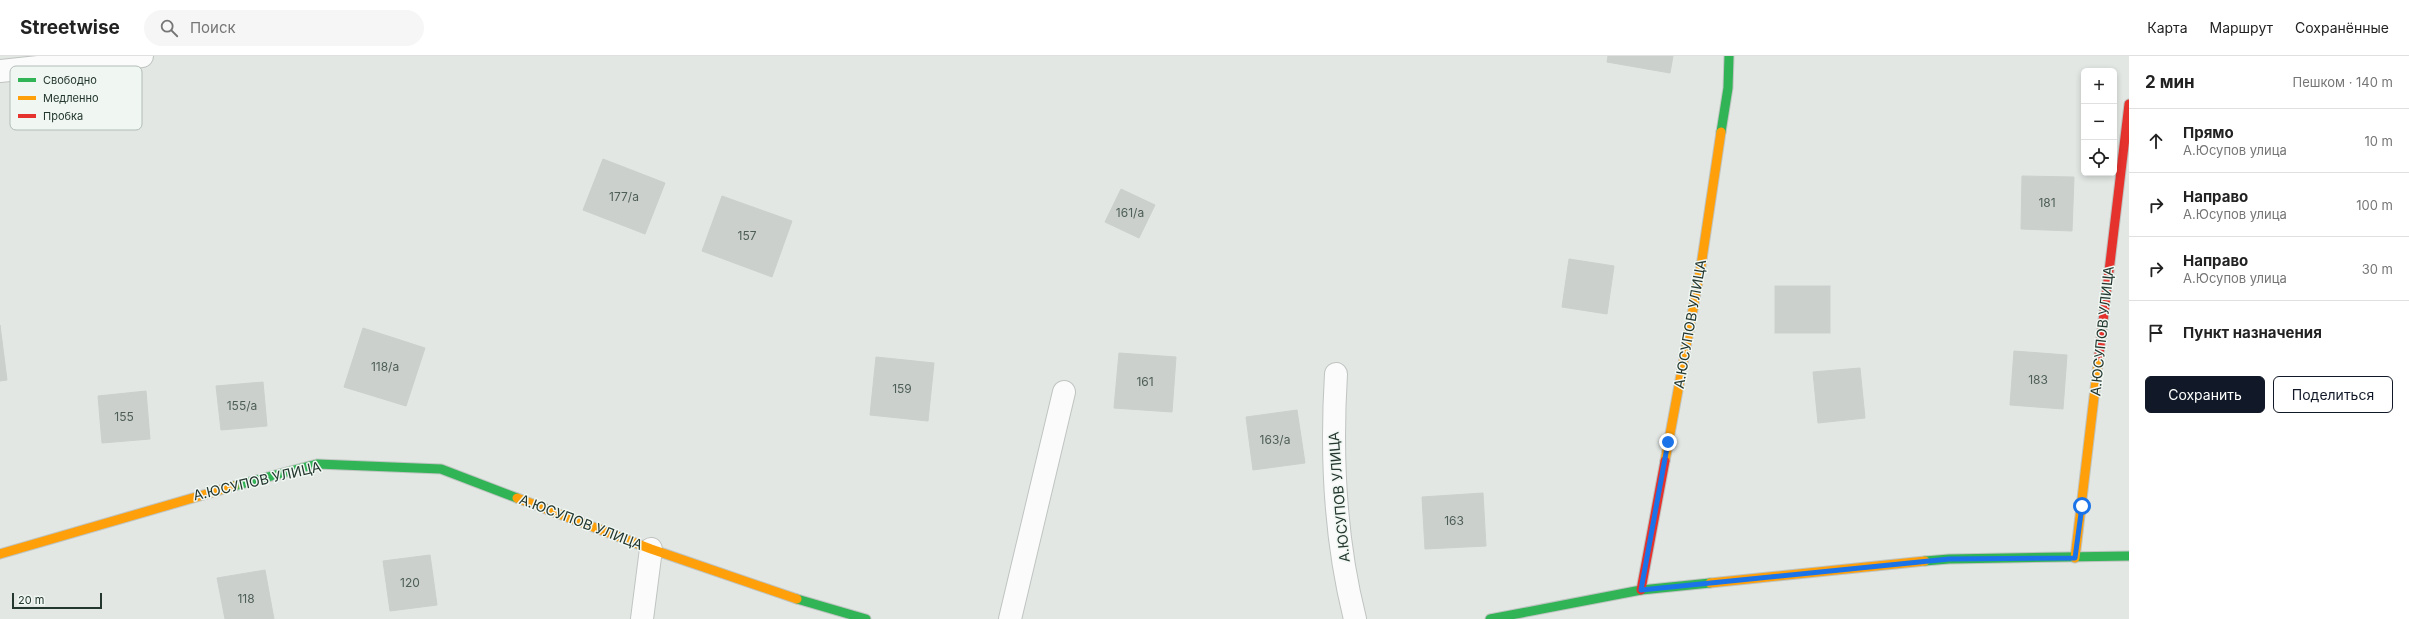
<!DOCTYPE html>
<html lang="ru">
<head>
<meta charset="utf-8">
<style>
	body { margin:0; font-family:Inter,sans-serif; background:#f6f6f6; color:#222 }
	.controls { position:absolute; right:12px; top:12px; display:grid; overflow:hidden; border-radius:6px; box-shadow:0 2px 6px #0003 }
	.controls button { width:36px; height:36px; display:grid; place-items:center; padding:0; border:0; border-bottom:1px solid #e0e0e0; background:#fff; color:#222; font:20px sans-serif }
	.scale { position:absolute; left:12px; bottom:10px; width:90px; box-sizing:border-box; padding-left:4px; border:2px solid #23372f; border-top:0; font-size:11px; line-height:14px; white-space:nowrap; color:#23372f; -webkit-text-stroke:3px #f0f6f2; paint-order:stroke }
	.stop { position:absolute; width:12px; height:12px; margin:-9px; border:3px solid #1a73e8; border-radius:50%; background:#fff }
	.stop.end { background:#1a73e8; border-color:#fff; box-shadow:0 1px 4px #0008 }
	.list { margin:0; padding:0; list-style:none }
	h2 { display:flex; justify-content:space-between; align-items:center; height:52px; margin:0; padding:0 16px; font-size:17px }
	h2 small { font-size:13px; font-weight:400; color:#767676 }
	.list li { display:grid; grid-template-columns:26px 1fr auto; gap:12px; align-items:center; box-sizing:border-box; height:64px; padding:0 16px; border-top:1px solid #e0e0e0 }
	.list b { display:block; font-size:15px; white-space:nowrap }
	.list p { margin:0; font-size:13px; white-space:nowrap; color:#767676 }
	.list em { font-size:13px; font-style:normal; color:#767676 }
	.actions { display:flex; gap:8px; padding:12px 16px }
	.actions a { flex:1; padding:9px 0; border:1px solid #111827; border-radius:6px; text-align:center; font-size:14px; color:#111827 }
	.actions .main { background:#111827; color:#fff }
	.icon { flex:none; width:22px; height:22px; fill:none; stroke:currentColor; stroke-width:2; stroke-linecap:round; stroke-linejoin:round }
	.map { position:relative; flex:none; width:2129px; height:563px; overflow:hidden }
	header { display:flex; align-items:center; gap:24px; box-sizing:border-box; height:56px; padding:0 20px; background:#fff; border-bottom:1px solid #e0e0e0 }
	header strong { font-size:19px }
	nav { display:flex; gap:22px; margin-inline-start:auto; font-size:14px }
	.search { width:280px; height:36px; background:#f6f6f6; display:flex; align-items:center; gap:10px; box-sizing:border-box; padding:0 14px; border-radius:22px; color:#767676; font-size:15px }
	main { display:flex }
	aside { flex:1; background:#fff }
	.map>svg:first-child { display:block }
</style>
</head>
<body>
<header>
<strong>Streetwise</strong>
<div class="search"><svg class="icon" aria-label="search" viewBox="0 0 24 24"><circle cx="10" cy="10" r="6"/><path d="M15 15l6 6"/></svg>Поиск</div>
<nav><a>Карта</a><a>Маршрут</a><a>Сохранённые</a></nav>
</header>
<main>
<div class="map">
<svg width="2129" height="563" viewBox="0 0 2129 563">
	<rect width="100%" height="100%" fill="#e2e7e4"/>
	<g fill="#cbd0cd" stroke="#cbd0cd">
		<path d="M1608 0H1673L1670 17 1607 6Z"/>
		<path d="M603 103 665 127 645 178 583 154Z"/>
		<path d="M2022 120 2074 121 2072 175 2021 173Z"/>
		<path d="M1121 133 1155 149 1139 182 1105 166Z"/>
		<path d="M722 140 792 165 772 221 702 195Z"/>
		<path d="M1569 203 1614 210 1607 258 1562 251Z"/>
		<rect x="1775" y="230" width="55" height="47"/>
		<path d="M0 269 7 324 0 325Z"/>
		<path d="M363 272 425 292 406 350 344 331Z"/>
		<path d="M2014 295 2067 299 2063 353 2010 349Z"/>
		<path d="M1119 297 1176 301 1172 356 1114 352Z"/>
		<path d="M876 301 934 307 928 365 870 359Z"/>
		<path d="M1860 312 1865 362 1818 367 1813 316Z"/>
		<path d="M263 326 267 370 221 374 216 330Z"/>
		<path d="M146 335 150 383 102 387 98 340Z"/>
		<path d="M1297 354 1305 407 1253 414 1246 361Z"/>
		<path d="M1483 437 1486 490 1425 493 1422 441Z"/>
		<path d="M430 499 437 549 390 555 383 505Z"/>
		<path d="M265 514 274 563H225L217 522Z"/>
	</g>
	<g fill="none" stroke-linecap="round" stroke-linejoin="round">
		<defs>
			<g id="street">
				<path d="M0 15 142 0"/>
				<path d="M1336 318C1331 399 1335 484 1355 563"/>
				<path d="M642 563 651 493"/>
				<path d="M1010 563 1064 336"/>
			</g>
			<g id="fast">
				<path d="M1721 76 1728 32 1729 0"/>
				<path d="M234 430 317 408 441 413 517 442"/>
				<path d="M1925 505 1949 503 2129 500"/>
				<path d="M797 543 866 563"/>
				<path d="M1490 563 1641 534 1710 527"/>
			</g>
			<g id="slow">
				<path d="M1665 405 1701 210 1721 76"/>
				<path d="M517 442 651 493 797 543"/>
				<path d="M0 498 234 430"/>
				<path d="M2075 502 2099 299"/>
				<path d="M1710 527 1925 505"/>
			</g>
			<g id="jam">
				<path d="M2099 299 2129 48"/>
				<path d="M1641 534 1665 405"/>
			</g>
		</defs>
		<use href="#street" stroke="#bfc4c1" stroke-width="24"/>
		<use href="#fast" stroke="#bfc4c1" stroke-width="11"/>
		<use href="#slow" stroke="#bfc4c1" stroke-width="11"/>
		<use href="#jam" stroke="#bfc4c1" stroke-width="11"/>
		<use href="#street" stroke="#fbfbfb" stroke-width="22"/>
		<use href="#fast" stroke="#30b455" stroke-width="9"/>
		<use href="#slow" stroke="#ff9f0a" stroke-width="9"/>
		<use href="#jam" stroke="#e5322d" stroke-width="9"/>
	</g>
	<g fill="none" stroke-linecap="round" stroke-linejoin="round">
		<path stroke="#1a73e8" stroke-width="5" d="M1668 386 1641 534 1949 503 2075 502 2082 450"/>
	</g>
	<g text-anchor="middle" stroke-width="3" stroke-linejoin="round" paint-order="stroke">
		<g font-size="12" fill="#4e5e57">
			<text x="624" y="145">177/а</text>
			<text x="2047" y="151">181</text>
			<text x="1130" y="161">161/а</text>
			<text x="747" y="184">157</text>
			<text x="385" y="315">118/а</text>
			<text x="2038" y="328">183</text>
			<text x="1145" y="330">161</text>
			<text x="902" y="337">159</text>
			<text x="242" y="354">155/а</text>
			<text x="124" y="365">155</text>
			<text x="1275" y="388">163/а</text>
			<text x="1454" y="469">163</text>
			<text x="410" y="531">120</text>
			<text x="246" y="547">118</text>
		</g>
		<g font-size="14" fill="#23372f" stroke="#f0f6f2">
			<text transform="translate(1690 268) rotate(-80)" y="5">А.ЮСУПОВ УЛИЦА</text>
			<text transform="translate(2102 275) rotate(-84)" y="5">А.ЮСУПОВ УЛИЦА</text>
			<text transform="translate(257 425) rotate(-13)" y="5">А.ЮСУПОВ УЛИЦА</text>
			<text transform="translate(1339 441) rotate(-95)" y="5">А.ЮСУПОВ УЛИЦА</text>
			<text transform="translate(581 466) rotate(21)" y="5">А.ЮСУПОВ УЛИЦА</text>
		</g>
	</g>
	<rect x="10" y="10" width="132" height="64" rx="6" fill="#f0f6f2" stroke="#b2bdb8" stroke-width="1"/>
	<rect x="18" y="22" width="18" height="4" fill="#30b455"/>
	<rect x="18" y="40" width="18" height="4" fill="#ff9f0a"/>
	<rect x="18" y="58" width="18" height="4" fill="#e5322d"/>
	<g font-size="11" fill="#23372f">
		<text x="43" y="28">Свободно</text>
		<text x="43" y="46">Медленно</text>
		<text x="43" y="64">Пробка</text>
	</g>
</svg>
<div class="controls">
<button>+</button>
<button>−</button>
<button><svg class="icon" aria-label="locate" viewBox="0 0 24 24"><circle cx="12" cy="12" r="6"/><path d="M12 2v4M12 18v4M2 12h4M18 12h4"/></svg></button>
</div>
<div class="scale">20 m</div>
<div class="stop" style="left:2082px;top:450px"></div>
<div class="stop end" style="left:1668px;top:386px"></div>
</div>
<aside>
<h2>2 мин<small>Пешком · 140 m</small></h2>
<ul class="list">
<li><svg class="icon" aria-label="ahead" viewBox="0 0 24 24"><path d="M12 20V5M6 11l6-6 6 6"/></svg><div><b>Прямо</b><p>А.Юсупов улица</p></div><em>10 m</em></li>
<li><svg class="icon" aria-label="right" viewBox="0 0 24 24"><path d="M7 20v-9h11M14 6l5 5-5 5"/></svg><div><b>Направо</b><p>А.Юсупов улица</p></div><em>100 m</em></li>
<li><svg class="icon" aria-label="right" viewBox="0 0 24 24"><path d="M7 20v-9h11M14 6l5 5-5 5"/></svg><div><b>Направо</b><p>А.Юсупов улица</p></div><em>30 m</em></li>
<li><svg class="icon" aria-label="arrive" viewBox="0 0 24 24"><path d="M6 21V4h12l-3 4 3 4H6"/></svg><div><b>Пункт назначения</b></div></li>
</ul>
<div class="actions"><a class="main">Сохранить</a><a>Поделиться</a></div>
</aside>
</main>
</body>
</html>
